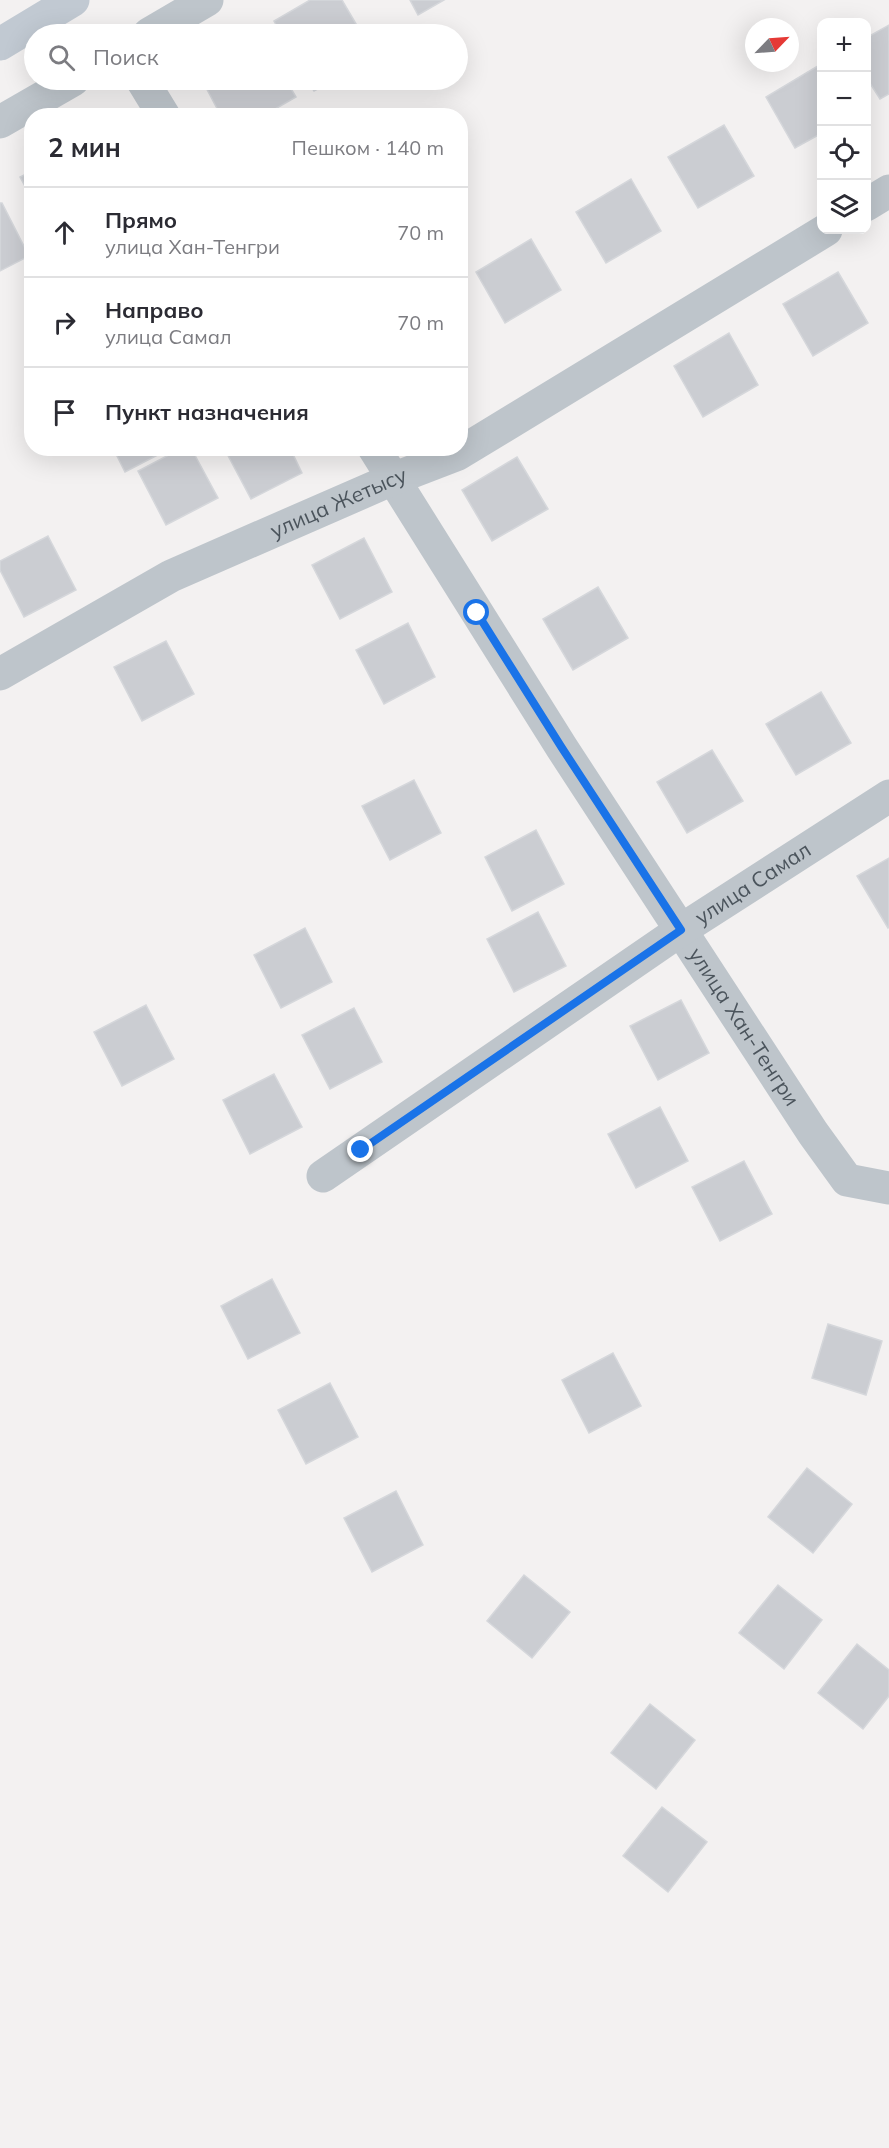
<!DOCTYPE html>
<html lang="ru">
<head>
<meta charset="utf-8">
<style>
	body { margin:0; font-family:Mulish,sans-serif; background:#f2f2f3; color:#2b2b33 }
	.controls { position:absolute; right:18px; top:18px; display:grid; overflow:hidden; border-radius:12px; box-shadow:0 6px 24px #0002 }
	.controls button { width:54px; height:54px; display:grid; place-items:center; padding:0; border:0; border-bottom:2px solid #e1e1e2; background:#fff; color:#2b2b33; font:30px sans-serif }
	.compass { position:absolute; left:745px; top:18px; width:54px; height:54px; border-radius:50%; background:#fff; box-shadow:0 6px 24px #0002; rotate:65deg }
	.stop { position:absolute; width:18px; height:18px; margin:-14px; border:4px solid #1a73e8; border-radius:50%; background:#fff }
	.stop.end { background:#1a73e8; border-color:#fff; box-shadow:0 2px 6px #0008 }
	.list { margin:0; padding:0; list-style:none }
	h2 { display:flex; justify-content:space-between; align-items:center; height:78px; margin:0; padding:0 24px; font-size:26px }
	h2 small { font-size:20px; font-weight:400; color:#7c7c81 }
	.list li { display:grid; grid-template-columns:39px 1fr auto; gap:18px; align-items:center; box-sizing:border-box; height:90px; padding:0 24px; border-top:2px solid #e1e1e2 }
	.list b { display:block; font-size:22px; white-space:nowrap }
	.list p { margin:0; font-size:20px; white-space:nowrap; color:#7c7c81 }
	.list em { font-size:20px; font-style:normal; color:#7c7c81 }
	.icon { flex:none; width:33px; height:33px; fill:none; stroke:currentColor; stroke-width:2; stroke-linecap:round; stroke-linejoin:round }
	.map { position:relative; flex:none; width:889px; height:2148px; overflow:hidden }
	.search { position:absolute; background:#fff; box-shadow:0 6px 24px #0002; left:24px; top:24px; width:444px; height:66px; display:flex; align-items:center; gap:15px; box-sizing:border-box; padding:0 21px; border-radius:33px; color:#7c7c81; font-size:22px }
	.panel { position:absolute; background:#fff; box-shadow:0 6px 24px #0002; left:24px; top:108px; width:444px; height:348px; border-radius:24px }
	.map>svg:first-child { display:block }
</style>
</head>
<body>
<div class="map">
<svg width="889" height="2148" viewBox="0 0 889 2148">
	<rect width="100%" height="100%" fill="#f3f1f1"/>
	<g fill="#cbcdd2" stroke="#d5d7db" stroke-width="1.5">
		<path d="M310 0H342L362 34H281L274 21Z"/>
		<path d="M410 0H444L418 15Z"/>
		<path d="M889 25V94L880 99 866 77V38Z"/>
		<path d="M821 64 822 133 795 148 766 97Z"/>
		<path d="M202 80H286L296 97 263 116H221Z"/>
		<path d="M307 80H334L314 91Z"/>
		<path d="M724 125 754 176 698 208 668 157Z"/>
		<path d="M32 171V199L20 177Z"/>
		<path d="M631 179 661 231 606 263 576 212Z"/>
		<path d="M0 203H2L29 256 0 271Z"/>
		<path d="M531 239 561 290 505 323 476 272Z"/>
		<path d="M838 272 868 323 813 356 783 304Z"/>
		<path d="M729 333 758 385 703 417 674 366Z"/>
		<path d="M113 448H171L125 472Z"/>
		<path d="M182 448H191L218 498 166 525 138 471Z"/>
		<path d="M224 448H290L302 473 251 499Z"/>
		<path d="M517 457 548 509 492 541 462 490Z"/>
		<path d="M48 536 76 590 24 617 0 570V561Z"/>
		<path d="M364 538 392 592 340 619 312 565Z"/>
		<path d="M598 587 628 638 573 670 543 619Z"/>
		<path d="M408 623 435 677 384 704 356 650Z"/>
		<path d="M166 641 194 694 142 721 114 667Z"/>
		<path d="M821 692 851 743 796 775 766 724Z"/>
		<path d="M712 750 743 801 687 833 657 782Z"/>
		<path d="M414 780 441 833 390 860 362 806Z"/>
		<path d="M536 830 564 884 512 911 485 857Z"/>
		<path d="M889 858V927L888 928 857 876Z"/>
		<path d="M538 912 566 966 514 992 487 939Z"/>
		<path d="M305 928 332 982 281 1008 254 955Z"/>
		<path d="M681 1000 709 1053 658 1080 630 1026Z"/>
		<path d="M146 1005 174 1059 122 1086 94 1032Z"/>
		<path d="M354 1008 382 1062 330 1089 302 1035Z"/>
		<path d="M274 1074 302 1127 250 1154 223 1100Z"/>
		<path d="M660 1107 688 1161 636 1188 608 1134Z"/>
		<path d="M744 1161 772 1214 720 1241 692 1187Z"/>
		<path d="M272 1279 300 1333 248 1359 221 1306Z"/>
		<path d="M828 1324 882 1341 866 1395 812 1378Z"/>
		<path d="M613 1353 641 1406 589 1433 562 1380Z"/>
		<path d="M330 1383 358 1437 306 1464 278 1410Z"/>
		<path d="M807 1468 852 1504 813 1553 768 1517Z"/>
		<path d="M396 1491 423 1545 372 1572 344 1518Z"/>
		<path d="M524 1575 570 1612 532 1658 487 1621Z"/>
		<path d="M778 1585 822 1620 784 1669 739 1633Z"/>
		<path d="M857 1644 889 1670V1696L863 1729 818 1693Z"/>
		<path d="M650 1704 695 1740 656 1789 611 1753Z"/>
		<path d="M662 1807 707 1842 668 1892 623 1856Z"/>
	</g>
	<g fill="none" stroke-linecap="round" stroke-linejoin="round">
		<g stroke="#bec5cb" stroke-width="33">
			<path d="M149 34 207 0"/>
			<path d="M142 80 164 116"/>
			<path d="M0 122 73 80"/>
			<path d="M866 205 889 191"/>
			<path id="s1" d="M374 448 562 748 813 1133 847 1180 889 1188"/>
			<path id="s2" d="M0 674 171 576 393 479 458 454 826 230"/>
			<path id="s3" d="M323 1176 681 930 889 796"/>
		</g>
		<path stroke="#c1c9d2" stroke-width="33" d="M0 44 73 0"/>
	</g>
	<g fill="none" stroke-linecap="round" stroke-linejoin="round">
		<path stroke="#1a73e8" stroke-width="8" d="M361 1150 681 930 562 748 477 613"/>
	</g>
	<g text-anchor="middle" stroke-width="4.5" stroke-linejoin="round" paint-order="stroke">
		<g font-size="21" fill="#4b545c" stroke="#fff">
			<text dy="7" stroke="none"><textPath href="#s2" startOffset="380">улица Жетысу</textPath></text>
			<text dy="7" stroke="none"><textPath href="#s3" startOffset="520">улица Самал</textPath></text>
			<text dy="7" stroke="none"><textPath href="#s1" startOffset="687">улица Хан-Тенгри</textPath></text>
		</g>
	</g>
</svg>
<div class="controls">
<button>+</button>
<button>−</button>
<button><svg class="icon" aria-label="locate" viewBox="0 0 24 24"><circle cx="12" cy="12" r="6"/><path d="M12 2v4M12 18v4M2 12h4M18 12h4"/></svg></button>
<button><svg class="icon" aria-label="layers" viewBox="0 0 24 24"><path d="M12 4l9 5-9 5-9-5zM3 14l9 5 9-5"/></svg></button>
</div>
<svg class="compass" viewBox="-18 -18 36 36"><path d="M0-13l5 13h-10z" fill="#e53935"/><path d="M0 13l5-13h-10z" fill="#7c7c81"/></svg>
<div class="stop" style="left:477px;top:613px"></div>
<div class="stop end" style="left:361px;top:1150px"></div>
<div class="search"><svg class="icon" aria-label="search" viewBox="0 0 24 24"><circle cx="10" cy="10" r="6"/><path d="M15 15l6 6"/></svg>Поиск</div>
<section class="panel">
<h2>2 мин<small>Пешком · 140 m</small></h2>
<ul class="list">
<li><svg class="icon" aria-label="ahead" viewBox="0 0 24 24"><path d="M12 20V5M6 11l6-6 6 6"/></svg><div><b>Прямо</b><p>улица Хан-Тенгри</p></div><em>70 m</em></li>
<li><svg class="icon" aria-label="right" viewBox="0 0 24 24"><path d="M7 20v-9h11M14 6l5 5-5 5"/></svg><div><b>Направо</b><p>улица Самал</p></div><em>70 m</em></li>
<li><svg class="icon" aria-label="arrive" viewBox="0 0 24 24"><path d="M6 21V4h12l-3 4 3 4H6"/></svg><div><b>Пункт назначения</b></div></li>
</ul>
</section>
</div>
</body>
</html>
